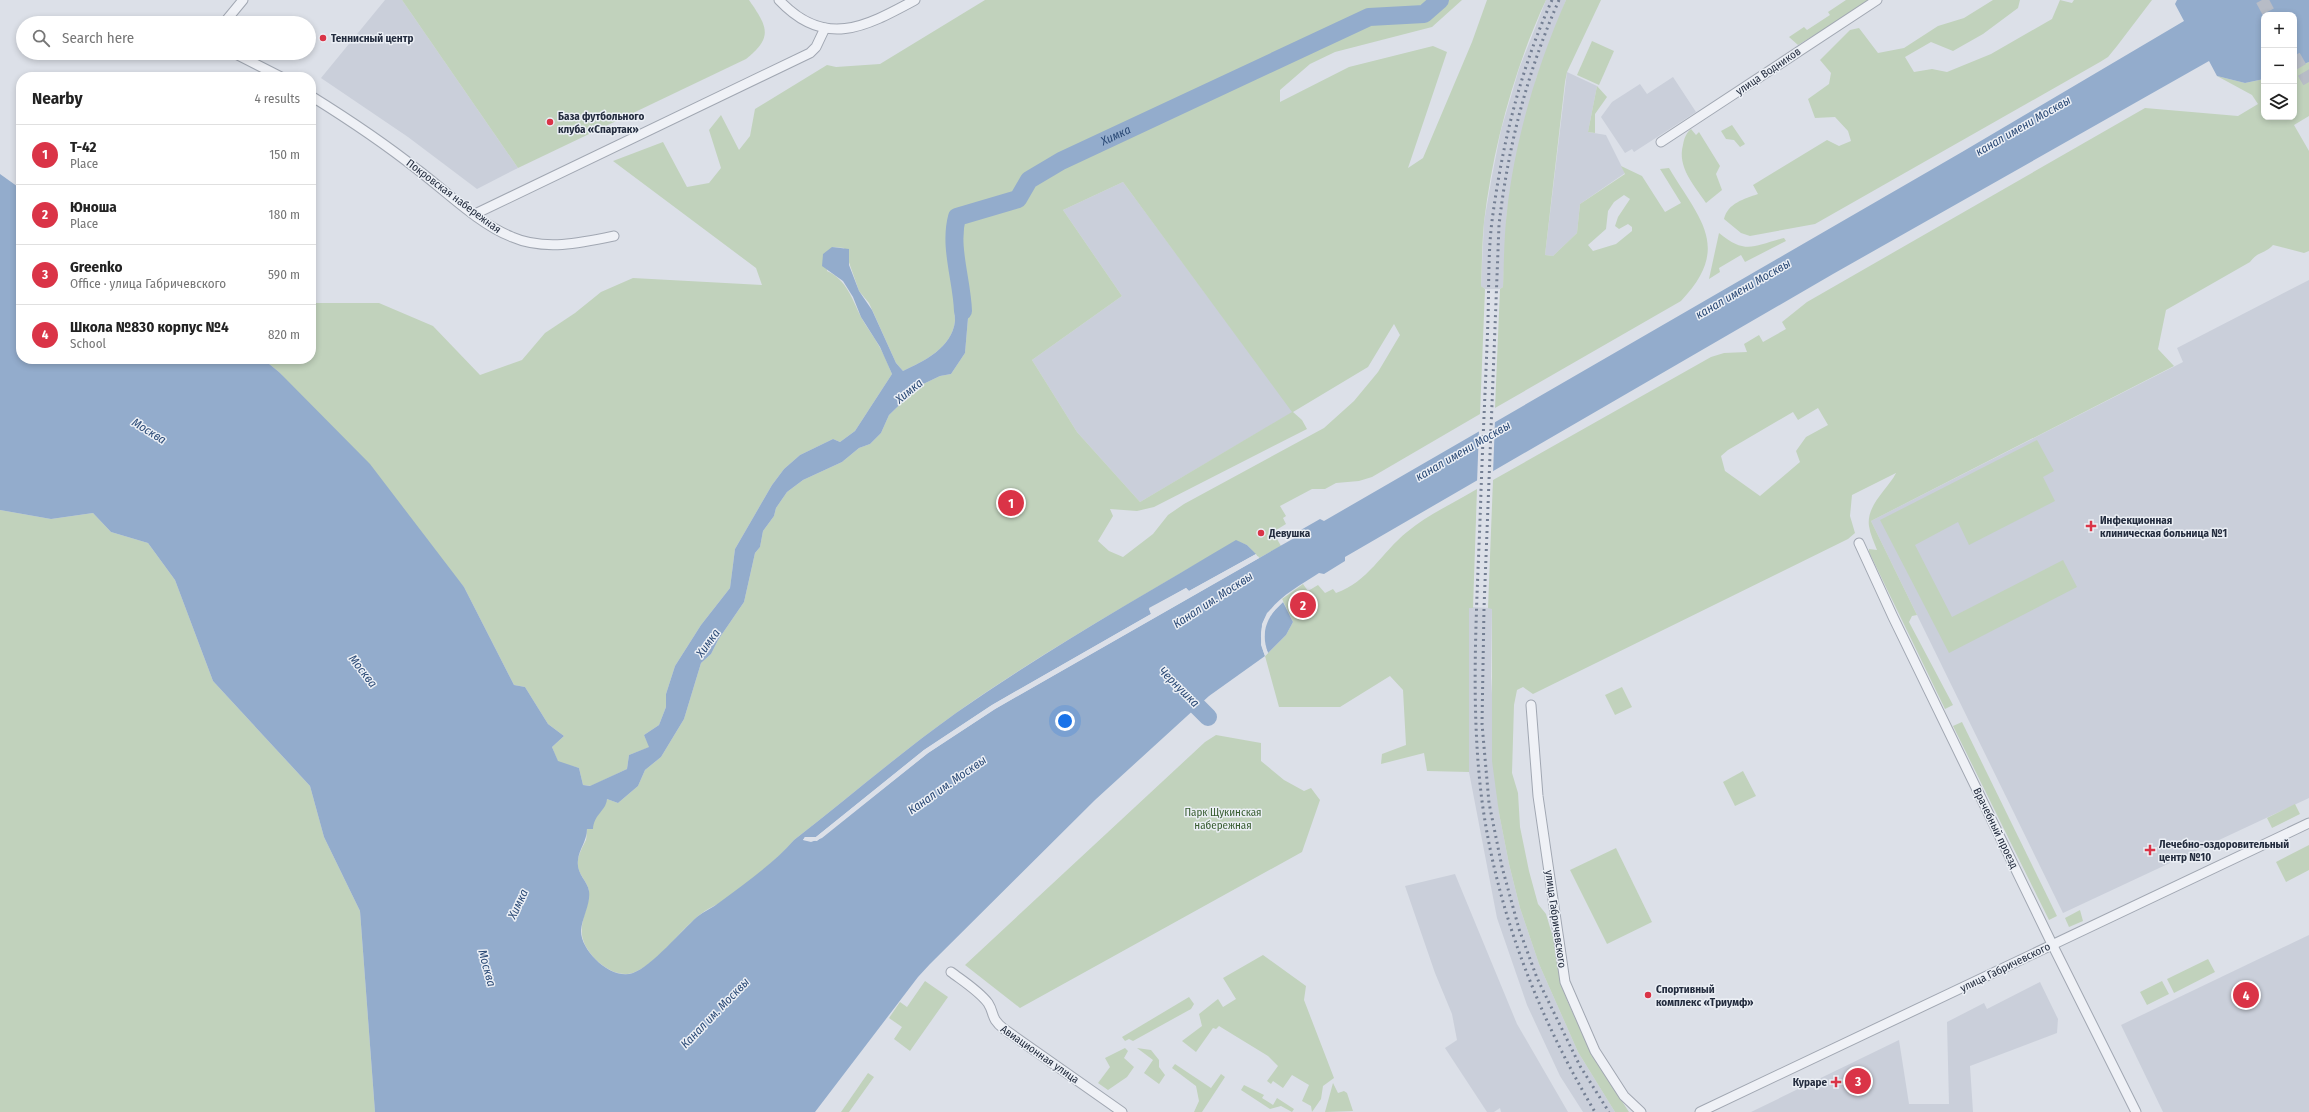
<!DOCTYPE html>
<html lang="en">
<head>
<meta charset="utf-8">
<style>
	body { margin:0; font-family:"Fira Sans Condensed",sans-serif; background:#f2f2f2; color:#222 }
	.controls { position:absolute; right:12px; top:12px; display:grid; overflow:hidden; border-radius:8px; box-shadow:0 2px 6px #0003 }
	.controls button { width:36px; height:36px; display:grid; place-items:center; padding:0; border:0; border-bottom:1px solid #e0e0e0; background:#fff; color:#222; font:20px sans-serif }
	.you { position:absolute; left:1065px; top:721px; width:14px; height:14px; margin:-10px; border:3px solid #fff; border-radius:50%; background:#1a73e8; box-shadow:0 0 0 6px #1a73e833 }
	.badge { display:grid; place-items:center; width:26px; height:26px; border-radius:50%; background:#da3447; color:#fff; font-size:13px; font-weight:700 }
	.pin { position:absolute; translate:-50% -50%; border:2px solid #fff; box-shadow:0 1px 4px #0006 }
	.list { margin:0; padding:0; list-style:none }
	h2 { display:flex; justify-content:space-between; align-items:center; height:52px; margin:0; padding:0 16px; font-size:17px }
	h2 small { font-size:13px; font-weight:400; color:#767676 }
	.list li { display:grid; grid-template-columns:26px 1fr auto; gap:12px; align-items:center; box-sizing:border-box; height:60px; padding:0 16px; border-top:1px solid #e0e0e0 }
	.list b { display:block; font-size:15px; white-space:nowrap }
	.list p { margin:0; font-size:13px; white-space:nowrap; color:#767676 }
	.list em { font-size:13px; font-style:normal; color:#767676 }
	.icon { flex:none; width:22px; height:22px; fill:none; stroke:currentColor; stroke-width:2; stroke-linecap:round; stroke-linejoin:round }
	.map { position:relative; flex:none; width:2309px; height:1112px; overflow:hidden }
	.search { position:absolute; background:#fff; box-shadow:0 2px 6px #0003; left:16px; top:16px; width:300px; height:44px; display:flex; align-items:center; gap:10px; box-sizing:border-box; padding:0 14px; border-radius:22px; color:#767676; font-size:15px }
	.panel { position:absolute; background:#fff; box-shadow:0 2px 6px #0003; left:16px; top:72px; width:300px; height:292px; border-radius:16px }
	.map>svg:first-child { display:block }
</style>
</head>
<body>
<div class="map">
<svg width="2309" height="1112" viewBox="0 0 2309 1112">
	<rect width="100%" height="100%" fill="#dce0e8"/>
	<g fill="#cacfda">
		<path d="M385 0H402L518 168 477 189 408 137 321 78Z"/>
		<path d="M1546 0H1566L1536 79 1507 211 1503 287 1500 289H1485L1481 286 1484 222 1492 176 1501 130 1519 69Z"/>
		<path d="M1567 72 1597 86 1588 132 1606 135 1625 173 1580 204 1577 233 1553 256 1545 255Z"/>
		<path d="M1673 77 1696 112 1634 152 1632 149 1625 153 1601 117 1612 102 1640 84 1647 94Z"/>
		<path d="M1123 182 1293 412 1140 502 1077 432 1032 360 1122 296 1063 210Z"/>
		<path d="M2309 280V798L2063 913 1871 521 2183 362 2177 348Z"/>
		<path d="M1469 607 1492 608 1491 677 1499 813 1509 864 1520 908 1539 964 1578 1052 1615 1112H1583L1560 1076 1527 1005 1497 918 1469 772Z"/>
		<path d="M1455 874 1517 1024 1568 1112H1501L1500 1108 1494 1112H1487L1445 1048 1457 1040 1452 1014 1435 973 1405 886Z"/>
		<path d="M2309 935V1112H2163L2121 1025Z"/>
		<path d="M2040 982 2058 1019 2057 1033 1970 1066 1973 1112H1751L1899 1040 1909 1104H1949L1947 1022 1984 1003 1987 1009Z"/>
	</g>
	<g fill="#c1d2bc" fill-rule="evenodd">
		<path d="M402 0H749C767 26 774 37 746 59L518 168Z"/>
		<path d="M985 0H1462L1432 27 1335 52 1310 64 1280 90V102L1349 67 1433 46 1447 52 1408 168 1423 158 1472 42 1487 0H1546C1514 69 1493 147 1484 222 1482 243 1482 265 1481 286L1485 289 1480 414 1372 477 1359 481 1336 483 1325 489H1312L1280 506 1286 516 1283 518 1286 524 1273 532 1281 546 1259 558 1247 545 1236 541C1142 596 1045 650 956 713 900 753 848 798 794 840 776 861 742 889 718 904 714 906 709 908 705 911 680 928 662 960 635 972 614 982 584 954 582 935 580 920 589 907 589 893 589 881 575 873 578 860 579 853 583 846 586 840 587 836 586 832 587 828 592 817 603 810 607 799L618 803 638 786 645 770 661 757 684 719 701 663 711 654 718 640 744 602 755 553 760 547 763 531 774 516 776 508 787 492 803 480 842 462 859 448 870 444 881 433 889 415 919 386 940 376 951 374 965 353 968 318 962 288 956 290C952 301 955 310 955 321 952 348 924 361 903 371L896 363 869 303 859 291 844 248 832 247 827 271C847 280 852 299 861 317 866 327 874 336 879 346 884 354 888 365 892 374L855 431 840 442 833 439 800 455 784 469 772 485 735 549 730 588 701 625 675 666 666 694V707L659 725 644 735 650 747 629 755 627 769 591 786 583 785 579 768 558 762 552 747 564 736 548 724 525 687 514 685 464 587 279 372 263 359H311V303H379L433 326 480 375 522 360 545 333 575 313 601 292 633 278 762 285 756 268 613 161 663 142 687 187 709 183 721 168 709 130 721 115 739 150 750 136 755 109 827 65 836 67 880 64ZM1123 182 1292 412 1140 502 1077 432 1032 360 1122 296 1063 210ZM1394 324 1400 335 1378 372 1354 401 1324 428 1184 504 1168 515 1153 534 1123 557 1109 551 1098 541 1113 516 1110 509 1137 511 1154 507 1307 429 1302 420 1293 412 1368 367Z"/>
		<path d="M1566 0H1601L1567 72 1565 82 1545 255 1553 256 1577 233 1580 204 1625 174 1621 166 1642 176 1665 212 1681 203 1660 169 1669 168C1700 220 1732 247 1681 301L1495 408 1500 289 1503 287C1504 262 1504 236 1507 211 1515 139 1537 66 1566 0ZM1624 195 1630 199 1618 217 1615 226 1619 229 1628 224 1632 227V231L1616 244 1593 251 1588 245 1606 229 1608 211 1614 202Z"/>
		<path d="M1846 0H1872L1798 45 1789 37 1804 27 1807 30 1830 15 1828 12Z"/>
		<path d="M1993 0H2020L2018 8 1983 34 1953 51 1931 42 1905 57 1914 72 1932 69 1947 72 1991 54 2052 19 2060 0 2072 3 2074 0H2152L2117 46 2108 57 2100 62 1815 224 1750 236 1741 233 1724 219C1728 203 1744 199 1758 194L1753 185 1827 140 1839 146 1851 141 1848 131 1835 117 1815 118 1808 99 1829 84 1831 73 1820 60 1850 30 1859 28 1878 53 1904 48 1938 26 1964 18Z"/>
		<path d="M1592 41 1614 51 1599 85 1577 75Z"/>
		<path d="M2309 62V116L2294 125 2309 151V251L2304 253 2273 245C2265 254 2258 251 2250 262L2166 310 2158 349 2174 366 1871 521 1917 615 1912 616 1909 622 1953 705 1945 709 1869 552V549L1877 550C1874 542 1870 534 1869 526 1866 505 1888 489 1896 473L1852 495 1850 516 1855 533 1848 539 1533 694 1523 687 1517 690 1514 705 1512 773 1518 793 1520 827 1529 871 1538 904 1546 914 1556 947 1560 978 1567 1000 1592 1055 1629 1112H1615L1578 1052 1539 964 1520 908 1509 864 1499 813 1492 761V609L1488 608 1493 480 1711 357 1724 353 1747 352 1744 344 1759 335 1763 342 1786 329 1782 322 1807 302 2145 108 2238 116 2258 104 2252 95 2217 76 2245 83 2264 79V117H2294V68ZM1818 408 1828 425 1806 437 1796 451 1800 462 1760 496 1725 471 1721 456 1728 450 1793 412 1798 420Z"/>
		<path d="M1597 86 1607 97 1595 114V133L1588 132Z"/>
		<path d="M1732 125 1745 144 1740 147 1734 140 1726 139 1721 131Z"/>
		<path d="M1691 129 1696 135 1699 132 1720 166 1716 174 1722 190 1706 203C1694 185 1677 167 1683 145 1684 139 1686 133 1691 129Z"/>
		<path d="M1719 233C1746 255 1753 246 1784 238L1786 241 1745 262 1741 255 1719 268 1720 272 1709 279Z"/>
		<path d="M2037 440 2054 471 2043 477 2055 501 1969 545 1958 522 1915 545 1952 617 2063 560 2077 587 1949 653 1880 520Z"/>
		<path d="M1477 489 1473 608H1469V772L1427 771 1424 753 1381 764 1382 754 1406 745 1403 690 1390 676 1340 707H1279L1265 656 1286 635 1293 622 1282 599 1303 584 1308 591 1318 585 1325 593 1333 589 1336 593C1368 582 1382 552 1407 532 1427 515 1454 503 1477 489Z"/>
		<path d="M0 510 51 519 93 513 111 532 148 543 175 580 213 681 310 786 324 837 360 911 375 1112H0Z"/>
		<path d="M1622 687 1632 707 1615 715 1605 695Z"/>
		<path d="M1962 722 2057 916 2049 920 1953 726Z"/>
		<path d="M1216 735 1261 743V761L1284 780 1304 791 1311 788 1320 800 1302 852 1020 1008 965 965 1205 742Z"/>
		<path d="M1743 771 1756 796 1735 806 1723 782Z"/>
		<path d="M2295 804 2300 814 2272 828 2267 818Z"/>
		<path d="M2309 845V870L2286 882 2276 862Z"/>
		<path d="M1616 848 1652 922 1607 944 1570 870Z"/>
		<path d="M2080 910 2083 921 2069 927 2065 918Z"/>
		<path d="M1263 955 1306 986 1304 1000 1334 1078 1323 1086 1321 1099 1312 1112 1311 1106 1302 1101 1309 1085 1292 1075 1283 1088 1273 1081 1271 1084 1267 1081 1278 1066 1268 1056 1219 1026 1216 1029 1213 1028 1196 1052 1182 1041 1202 1026 1199 1014 1218 999 1223 1007 1236 999 1223 978Z"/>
		<path d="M2208 959 2215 972 2174 993 2167 979Z"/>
		<path d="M925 981 948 997 910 1051 894 1039 902 1027 889 1018 900 1002 907 1007Z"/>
		<path d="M2162 981 2169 994 2147 1005 2140 992Z"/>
		<path d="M1189 997 1194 1004 1191 1009 1133 1041 1129 1039 1125 1041 1122 1037Z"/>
		<path d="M1125 1048 1128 1051 1124 1058 1134 1067 1127 1077 1108 1090 1098 1083 1110 1067 1105 1058Z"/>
		<path d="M1137 1048 1151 1050 1159 1060V1067L1165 1075 1159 1084 1144 1073 1153 1060Z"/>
		<path d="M1175 1064 1211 1088 1221 1074 1225 1077 1202 1112H1194L1199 1101 1196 1086 1172 1068Z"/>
		<path d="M868 1073 874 1077 849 1112H841Z"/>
		<path d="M1333 1083 1338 1093 1344 1091 1347 1093 1353 1111 1325 1112Z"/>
		<path d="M1244 1085 1264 1095 1262 1098 1273 1105 1277 1098 1294 1109 1292 1112 1281 1106 1270 1109 1241 1090Z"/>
	</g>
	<g fill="#93accc">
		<path d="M2177 0H2309V62L2294 68V15H2264V79L2245 83 2217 76 2209 61 1833 274 1345 557V561L1324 574 1319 573C1288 593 1248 612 1265 656L1209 696 1095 800 930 964 918 977 815 1112H375L360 911 324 837 310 786 213 681 175 580 148 543 111 532 93 513 51 519 0 510V174L21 189V359H263L279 372 370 464 464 587 514 685 525 687 548 724 564 736 552 747 558 761 579 768 583 785 590 786 627 769 629 755 649 747 644 735 659 725 666 707V694L675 666 701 625 730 588 735 549 772 485 784 469 800 455 833 439 840 442 855 431 892 374 880 347 861 317 853 297 843 281 822 266 823 254 832 247 849 249V265L859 291 872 310 896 363 903 371C924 361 952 348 955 321 955 310 952 301 956 290L962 288 968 318 965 353 951 374 940 376 919 386 889 415 881 433 870 444 859 448 842 462 803 480 787 492 776 508 774 516 763 531 760 547 755 553 744 602 718 640 711 654 701 663 684 719 661 757 645 770 638 786 618 803 607 799C606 811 594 814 593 829H587C587 841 579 849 578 860 576 874 587 880 589 891 591 903 582 918 581 930 580 951 612 981 633 973 652 966 681 931 697 917 704 911 713 908 720 902 745 883 773 864 794 840 848 798 900 753 956 713 1046 650 1142 596 1236 540L1247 545 1256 554 1189 591 1186 588 1149 609 1151 614 992 705 924 750 816 837H805L803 840 817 841 928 753 995 709 1289 541 1298 536 1299 531 1320 519 1324 521 1962 152 2184 21 2175 4Z"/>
		<path d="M1283 602 1293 622 1286 635 1268 653C1260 632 1267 616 1283 602Z"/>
	</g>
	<g fill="#dce0e8">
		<path d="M1495 420 1493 474 1477 483 1479 429Z"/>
		<path d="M1256 554 1257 556 1190 593 1186 590 1151 609 1152 616 993 707 925 751 817 838 806 839 811 840 816 839 821 836 927 751 994 708 1258 556 1259 558 995 709 928 753 822 838 811 842 803 840 805 837H816L924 750 992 705 1151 614 1149 608 1186 588 1189 591Z"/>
		<path d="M1282 599 1283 602 1270 615 1265 625 1264 644 1268 653 1265 656 1261 645 1262 624 1267 613Z"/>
	</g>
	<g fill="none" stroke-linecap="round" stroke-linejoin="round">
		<g stroke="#93accc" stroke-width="18">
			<path id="s1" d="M963 311C962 280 949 247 957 217L1018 199 1029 180 1061 161 1369 17 1424 14 1440 0"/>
			<path d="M1180 689 1208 717"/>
		</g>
		<g stroke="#b7bcc6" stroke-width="13" stroke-dasharray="13 6" stroke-linecap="butt">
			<path d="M2262 0 2270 15"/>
			<path d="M2294 56 2309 82"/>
		</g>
		<defs>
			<g id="street">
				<path d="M779 0C825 49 865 27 915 0"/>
				<path d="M224 23 243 0"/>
				<path d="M234 53 281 77"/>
				<path d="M311 96C348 119 384 143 418 170 447 192 479 224 512 237 544 251 581 243 614 236"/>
				<path d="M1661 142 1877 0"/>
				<path d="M475 214 810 53 816 47 825 28"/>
				<path d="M1859 543 1893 617 2052 944 2136 1112"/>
				<path d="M1531 705 1538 796 1565 982 1595 1051 1624 1096 1641 1112"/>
				<path d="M951 972C963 981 979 991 988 1003 995 1014 990 1018 1004 1029L1122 1112"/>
				<path d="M1700 1112 2309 823"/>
			</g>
		</defs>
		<use href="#street" stroke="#a1a7b2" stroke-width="11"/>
		<use href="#street" stroke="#eff1f6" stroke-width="9"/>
		<g stroke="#747f93" stroke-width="3" stroke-dasharray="2 4" stroke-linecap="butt">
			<path d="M1552 0C1520 70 1502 145 1492 221 1488 253 1489 286 1488 319 1486 376 1483 434 1481 491 1478 594 1469 699 1482 801 1497 912 1538 1016 1595 1112"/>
			<path d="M1559 0C1527 73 1508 146 1499 225L1484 608 1482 724 1489 803 1502 867 1519 929 1537 978 1580 1066 1609 1112"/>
		</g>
	</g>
	<g fill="#da3447" stroke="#ebeff5" stroke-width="1.5">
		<circle cx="323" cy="38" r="4"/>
		<circle cx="550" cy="122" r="4"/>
		<path d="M2089 520h4v4h4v4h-4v4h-4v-4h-4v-4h4z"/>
		<circle cx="1261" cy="533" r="4"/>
		<path d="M2148 844h4v4h4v4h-4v4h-4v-4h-4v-4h4z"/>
		<circle cx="1648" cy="995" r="4"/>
		<path d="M1834 1076h4v4h4v4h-4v4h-4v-4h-4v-4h4z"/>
	</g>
	<g text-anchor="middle" stroke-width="3" stroke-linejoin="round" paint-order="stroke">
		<g font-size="11" font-weight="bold" fill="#242d3f" stroke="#ebeff5" text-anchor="start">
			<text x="331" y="42">Теннисный центр</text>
			<text x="558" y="120">База футбольного<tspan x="558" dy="13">клуба «Спартак»</tspan></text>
			<text x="2100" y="524">Инфекционная<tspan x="2100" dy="13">клиническая больница №1</tspan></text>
			<text x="1269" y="537">Девушка</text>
			<text x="2159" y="848">Лечебно-оздоровительный<tspan x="2159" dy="13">центр №10</tspan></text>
			<text x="1656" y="993">Спортивный<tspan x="1656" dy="13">комплекс «Триумф»</tspan></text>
			<text x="1827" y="1086" text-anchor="end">Кураре</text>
		</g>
		<g font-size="11" fill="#242d3f" stroke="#ebeff5">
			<text transform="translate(1768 71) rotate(-34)" y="4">улица Водников</text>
			<text transform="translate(454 196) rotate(37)" y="4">Покровская набережная</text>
			<text transform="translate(1996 828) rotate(64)" y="4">Врачебный проезд</text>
			<text transform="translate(1556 919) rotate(82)" y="4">улица Габричевского</text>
			<text transform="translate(2005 967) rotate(-26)" y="4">улица Габричевского</text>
			<text transform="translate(1040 1054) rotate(35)" y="4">Авиационная улица</text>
		</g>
		<g font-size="11" fill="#375c30" stroke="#ebeff5">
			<text x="1223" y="816">Парк Щукинская<tspan x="1223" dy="13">набережная</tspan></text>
		</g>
		<g font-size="12" font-style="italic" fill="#2b4a76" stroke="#ebeff5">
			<text transform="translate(2023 126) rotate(-30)" y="4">канал имени Москвы</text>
			<text dy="4" stroke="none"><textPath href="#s1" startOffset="278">Химка</textPath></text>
			<text transform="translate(1743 289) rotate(-30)" y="4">канал имени Москвы</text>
			<text transform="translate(909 391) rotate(-39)" y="4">Химка</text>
			<text transform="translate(149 431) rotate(32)" y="4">Москва</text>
			<text transform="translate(1463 451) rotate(-30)" y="4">канал имени Москвы</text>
			<text transform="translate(1213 600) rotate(-33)" y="4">Канал им. Москвы</text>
			<text transform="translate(708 643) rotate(-54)" y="4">Химка</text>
			<text transform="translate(363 671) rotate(52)" y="4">Москва</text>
			<text transform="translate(1179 687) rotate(45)" y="4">Чернушка</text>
			<text transform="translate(947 785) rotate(-35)" y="4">Канал им. Москвы</text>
			<text transform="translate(518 904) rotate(-65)" y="4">Химка</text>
			<text transform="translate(487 968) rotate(75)" y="4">Москва</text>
			<text transform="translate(715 1013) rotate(-46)" y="4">Канал им. Москвы</text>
		</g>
	</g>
</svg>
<div class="controls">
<button>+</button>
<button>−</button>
<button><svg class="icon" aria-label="layers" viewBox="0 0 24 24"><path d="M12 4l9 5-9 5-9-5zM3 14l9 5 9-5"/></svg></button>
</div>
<div class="you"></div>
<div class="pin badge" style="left:1011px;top:503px">1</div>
<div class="pin badge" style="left:1303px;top:605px">2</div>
<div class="pin badge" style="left:1858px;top:1081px">3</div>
<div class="pin badge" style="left:2246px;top:995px">4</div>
<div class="search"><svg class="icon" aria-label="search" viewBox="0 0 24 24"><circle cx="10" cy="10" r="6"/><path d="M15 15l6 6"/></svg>Search here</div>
<section class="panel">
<h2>Nearby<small>4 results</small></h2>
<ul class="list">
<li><span class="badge">1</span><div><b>Т-42</b><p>Place</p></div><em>150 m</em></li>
<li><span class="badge">2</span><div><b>Юноша</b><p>Place</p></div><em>180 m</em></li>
<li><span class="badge">3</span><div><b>Greenko</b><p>Office · улица Габричевского</p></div><em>590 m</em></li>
<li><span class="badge">4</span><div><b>Школа №830 корпус №4</b><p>School</p></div><em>820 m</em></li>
</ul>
</section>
</div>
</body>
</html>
